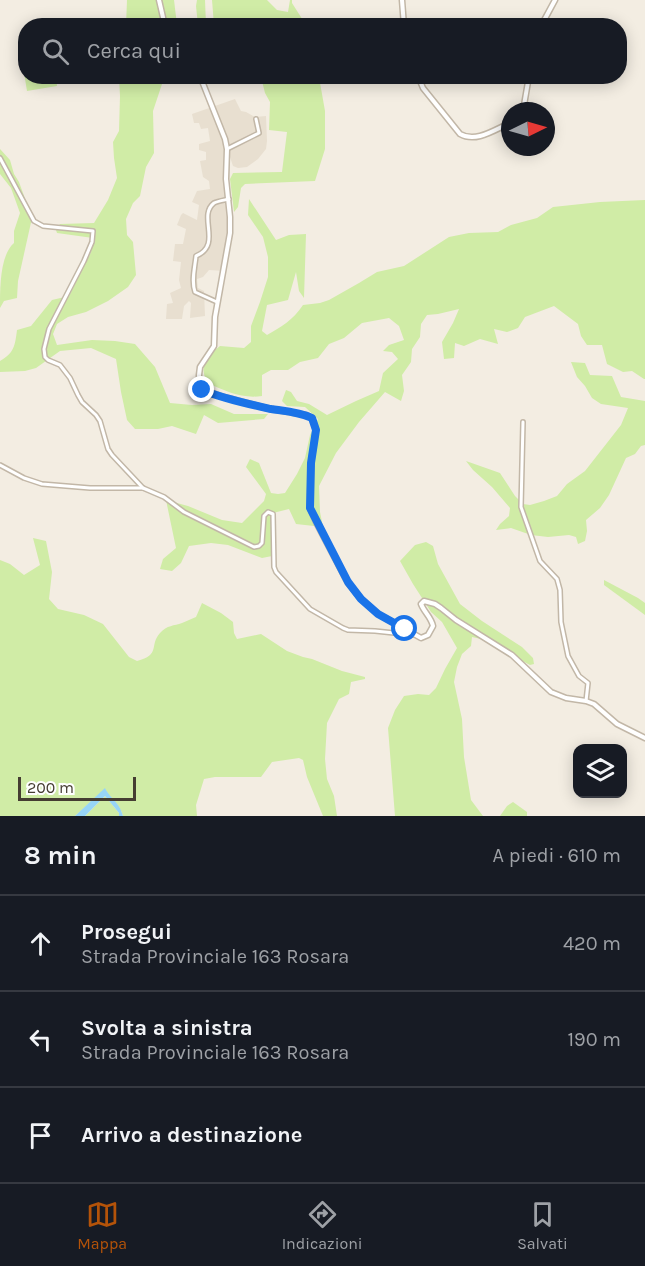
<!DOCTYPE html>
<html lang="it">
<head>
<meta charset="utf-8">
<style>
	body { margin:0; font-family:Karla,sans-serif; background:#20242c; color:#f1f3f6 }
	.controls { position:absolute; right:18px; bottom:18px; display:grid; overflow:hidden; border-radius:12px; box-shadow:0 3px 15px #0003 }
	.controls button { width:54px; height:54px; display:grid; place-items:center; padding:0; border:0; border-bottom:2px solid #363941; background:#171b24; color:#f1f3f6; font:30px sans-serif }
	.compass { position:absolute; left:501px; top:102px; width:54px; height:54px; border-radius:50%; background:#171b24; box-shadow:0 3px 15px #0003; rotate:85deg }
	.scale { position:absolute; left:18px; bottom:15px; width:118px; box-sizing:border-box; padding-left:6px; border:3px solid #453d32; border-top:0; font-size:16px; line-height:21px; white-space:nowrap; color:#453d32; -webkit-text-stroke:4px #fff; paint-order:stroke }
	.stop { position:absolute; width:18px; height:18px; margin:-14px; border:4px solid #1a73e8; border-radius:50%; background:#fff }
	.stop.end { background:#1a73e8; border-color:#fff; box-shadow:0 2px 6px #0008 }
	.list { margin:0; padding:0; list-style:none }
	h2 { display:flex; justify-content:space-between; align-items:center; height:78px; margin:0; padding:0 24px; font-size:26px }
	h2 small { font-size:20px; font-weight:400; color:#9ea1a6 }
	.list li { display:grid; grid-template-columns:39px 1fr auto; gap:18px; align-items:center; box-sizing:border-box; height:96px; padding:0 24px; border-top:2px solid #363941 }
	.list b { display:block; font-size:22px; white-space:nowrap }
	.list p { margin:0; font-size:20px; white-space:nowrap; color:#9ea1a6 }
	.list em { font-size:20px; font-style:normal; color:#9ea1a6 }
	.icon { flex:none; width:33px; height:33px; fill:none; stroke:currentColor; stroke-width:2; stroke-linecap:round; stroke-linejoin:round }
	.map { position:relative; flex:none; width:645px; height:816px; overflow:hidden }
	.search { position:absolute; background:#171b24; box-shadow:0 3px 15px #0003; left:18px; right:18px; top:18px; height:66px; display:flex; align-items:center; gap:15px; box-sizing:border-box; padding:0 21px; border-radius:24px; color:#9ea1a6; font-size:22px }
	.sheet { height:366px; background:#171b24 }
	nav { display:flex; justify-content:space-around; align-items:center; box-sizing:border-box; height:84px; border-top:2px solid #363941; background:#171b24; font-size:16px; color:#9ea1a6 }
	nav a { display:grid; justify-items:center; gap:3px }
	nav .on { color:#b45309 }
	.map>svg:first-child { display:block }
</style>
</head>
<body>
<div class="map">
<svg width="645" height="816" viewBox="0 0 645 816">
	<rect width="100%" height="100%" fill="#f3ede2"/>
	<path fill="#e8dfd0" d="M235 99 241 111 246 112 255 117 266 116 267 141 266 149 258 159 247 167 238 168 233 166 230 157 229 187 233 218 225 271 209 270 203 277 197 279 198 288 204 291 205 316 190 318 191 303 189 301 184 306 182 319H166L167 304 173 303 170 293 181 288 179 280 181 262 173 261 175 244H183L186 229 177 225 181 215 183 213 197 220 199 205 192 202 197 191 210 189 209 181 203 177 200 161 206 160V152L199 150V144L210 141 208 128 201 129 199 123H194L192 114Z"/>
	<g fill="#d0eca6">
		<path d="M127 0H174L177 25 126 26Z"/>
		<path d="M197 0H205L206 25H198L196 6Z"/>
		<path d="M212 0H267L277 10 288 12 290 0H292V3L306 25H214Z"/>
		<path d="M25 47 26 76 56 77 57 86 27 91 20 48Z"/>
		<path d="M119 77H161L162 84 153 111 154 153 146 167 140 196 133 203 126 219 127 235 133 242 136 275 128 287 108 301 86 312 68 317 57 324 53 334 57 345 92 340 115 341 135 344 155 367 170 403 192 405 211 404 234 414H268L264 419 218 423 204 415 196 434 172 426 158 429H135L127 420 121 392 116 359 91 348 60 351 36 368 25 371 0 372V361C14 353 15 346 17 330L31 326 52 300 69 296 91 252 93 238 57 233 56 230 60 224 94 223 108 200 117 178 114 158 113 142 119 131 120 96Z"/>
		<path d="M261 77H319L325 111V149L315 181 245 184 241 188 238 207 234 212 230 179 233 173 282 172 287 132 269 130 270 102 265 93Z"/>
		<path d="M0 149 10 160 14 174 19 182 32 218 18 281 17 298 4 301 0 308C0 287 0 255 14 243V231L20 213 11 188 0 174Z"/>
		<path d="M249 199 276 240 289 235 306 234 304 298 299 291 296 272 288 300 267 305 262 331 267 335C281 327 293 320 303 305L320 303 329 300 359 283 377 272 404 266 449 237 469 233 498 232 511 225 537 218 553 207 600 202 645 200V379H644L632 371 623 372 607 364 602 345H587L581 336 578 324 554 306 525 317 518 328 507 332 494 329 498 344 480 339 464 346 455 343 454 358 444 359 442 342 453 323 459 309 438 314 427 315 421 324 420 337 412 349 411 362 402 375 404 391 401 401 385 392 359 422 336 453 319 486 320 512 323 527 296 524 289 509 273 513 272 556 262 558 228 545 211 543 189 546 181 563 172 571 160 569 163 559 176 548 166 500 188 506 222 520 242 523 264 501 266 494 246 467 250 459 259 463 271 493 278 494 285 493 297 474 305 458 310 435 318 419 305 407 287 406 282 401 286 390 291 392 297 401 309 404 327 415 356 401 379 391 383 373 398 359 392 352 383 351 389 345 404 340 399 326 389 318 362 323 344 338 329 344 318 358 300 362 288 370H271L262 375V396C242 399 226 391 207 383 199 364 205 358 220 346L244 348 251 342V326L260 302 268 277V257L263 237 248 215Z"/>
		<path d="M571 362 585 363 590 375 612 376 621 397 645 401V445L641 446 635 454 626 458 609 495 600 508 586 520 587 531 585 541 578 544 576 537 569 535 548 537 531 535 511 528 496 530 500 524 509 516 510 508 492 487 473 470 466 461 500 473 515 496 523 504 530 505 544 501 557 496 567 484 585 471 621 425 628 408 601 404 592 398 585 386 577 377Z"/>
		<path d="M33 538 46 541 52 572 49 599 58 609 84 615 103 624 129 657 137 661C161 655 149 645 160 633 167 625 174 626 182 623 187 621 191 619 196 617L202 603 221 613 233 622 234 633 237 639 261 634 287 651 303 657 312 659 342 671 365 677V679L351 682 349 694 339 699 327 723 325 759 327 779 334 796 337 816H323L307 777 303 760 299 758 272 762 261 777H215L204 779 196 805 197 816H123C119 802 111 800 105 789L75 816H0V560L10 564 24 575 40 565Z"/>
		<path d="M426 542 433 546 438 564 460 604 482 621 522 647 533 658 534 664 530 665 481 639 472 637 471 646 462 654 457 667 454 682 462 719 464 757 471 800 483 816H395L388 728 395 710 404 696 418 694 429 695 436 688 445 669 457 648 442 622 431 612 413 584 400 561 415 545Z"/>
		<path d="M604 580 638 598 645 603V615L604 585Z"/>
		<path d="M105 796 119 813V816H85Z"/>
		<path d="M513 802 527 812V816H500L507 806Z"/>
	</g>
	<path fill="#97d5f7" d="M105 788C111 800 119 801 123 816H119V813L105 796 85 816H75Z"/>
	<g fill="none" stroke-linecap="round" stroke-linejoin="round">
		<defs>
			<g id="minor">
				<path d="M227 149 259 133 256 119"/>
				<path d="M0 158 34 221 43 226 93 231 92 242 84 261 49 329 44 349 45 357 48 360 60 365 70 378 78 395 82 402 96 415 100 421 108 449 112 455 143 488 164 497 184 512 254 547 259 546 262 543 264 516 268 512 273 514 274 567 276 572 310 609 343 628 348 630 375 631 413 635"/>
				<path d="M217 302 195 292C191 281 195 267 196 256 223 245 197 216 214 203 218 201 225 200 229 199"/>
				<path d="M523 422 521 507 540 561 557 579 560 590 561 622 568 656 579 676 588 683 586 701"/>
				<path d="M0 465 24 478 42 484 90 488H143"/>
			</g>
			<g id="tertiary">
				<path d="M159 0 165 26"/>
				<path d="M402 0 404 26"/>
				<path d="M541 26 555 0"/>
				<path d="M200 76 225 139 227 149 226 179 230 217V233L215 317 214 346 200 367 199 375V384L203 389 220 396 266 408 306 415 312 418 316 430 311 463 310 508 316 522 348 583 361 599 378 614 421 638 428 635 433 626C431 617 424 612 421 604L424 601 435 604 441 608 456 620 512 655 551 692 566 698 586 701 594 704 617 724 645 738"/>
				<path d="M418 76 423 88 460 134C476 143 494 130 510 123"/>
				<path d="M523 111 529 76"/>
			</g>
		</defs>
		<use href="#minor" stroke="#c2b7a7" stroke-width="6"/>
		<use href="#tertiary" stroke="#c2b7a7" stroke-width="7"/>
		<use href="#minor" stroke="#fff" stroke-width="3"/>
		<use href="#tertiary" stroke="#fff" stroke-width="4"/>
	</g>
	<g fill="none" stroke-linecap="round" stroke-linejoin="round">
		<path stroke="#1a73e8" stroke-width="8" d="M202 390C224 399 248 404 271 409 285 411 300 412 312 418L316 430 311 463 310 508 348 582 361 599 378 614 405 629"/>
	</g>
</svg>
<div class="controls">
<button><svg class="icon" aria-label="layers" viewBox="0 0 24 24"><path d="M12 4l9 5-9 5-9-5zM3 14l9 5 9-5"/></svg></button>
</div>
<svg class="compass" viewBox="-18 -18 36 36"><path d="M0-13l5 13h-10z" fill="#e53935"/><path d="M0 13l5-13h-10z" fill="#9ea1a6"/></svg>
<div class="scale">200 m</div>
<div class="stop" style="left:405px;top:629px"></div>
<div class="stop end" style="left:202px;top:390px"></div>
<div class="search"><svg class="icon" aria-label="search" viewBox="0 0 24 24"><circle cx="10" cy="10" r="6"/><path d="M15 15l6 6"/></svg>Cerca qui</div>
</div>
<section class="sheet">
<h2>8 min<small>A piedi · 610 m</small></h2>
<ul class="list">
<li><svg class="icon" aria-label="ahead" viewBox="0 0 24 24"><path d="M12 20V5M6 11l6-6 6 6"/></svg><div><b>Prosegui</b><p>Strada Provinciale 163 Rosara</p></div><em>420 m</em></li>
<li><svg class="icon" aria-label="left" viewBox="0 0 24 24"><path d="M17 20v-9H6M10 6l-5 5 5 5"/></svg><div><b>Svolta a sinistra</b><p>Strada Provinciale 163 Rosara</p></div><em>190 m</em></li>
<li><svg class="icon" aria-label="arrive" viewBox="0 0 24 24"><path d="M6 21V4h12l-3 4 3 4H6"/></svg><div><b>Arrivo a destinazione</b></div></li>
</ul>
</section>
<nav>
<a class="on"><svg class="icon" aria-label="map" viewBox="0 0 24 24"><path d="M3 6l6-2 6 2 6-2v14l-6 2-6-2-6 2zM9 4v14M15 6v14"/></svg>Mappa</a>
<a><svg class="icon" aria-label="directions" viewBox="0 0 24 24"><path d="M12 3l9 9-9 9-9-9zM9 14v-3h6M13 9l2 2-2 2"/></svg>Indicazioni</a>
<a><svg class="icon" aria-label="saved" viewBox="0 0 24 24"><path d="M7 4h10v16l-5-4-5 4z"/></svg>Salvati</a>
</nav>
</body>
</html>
